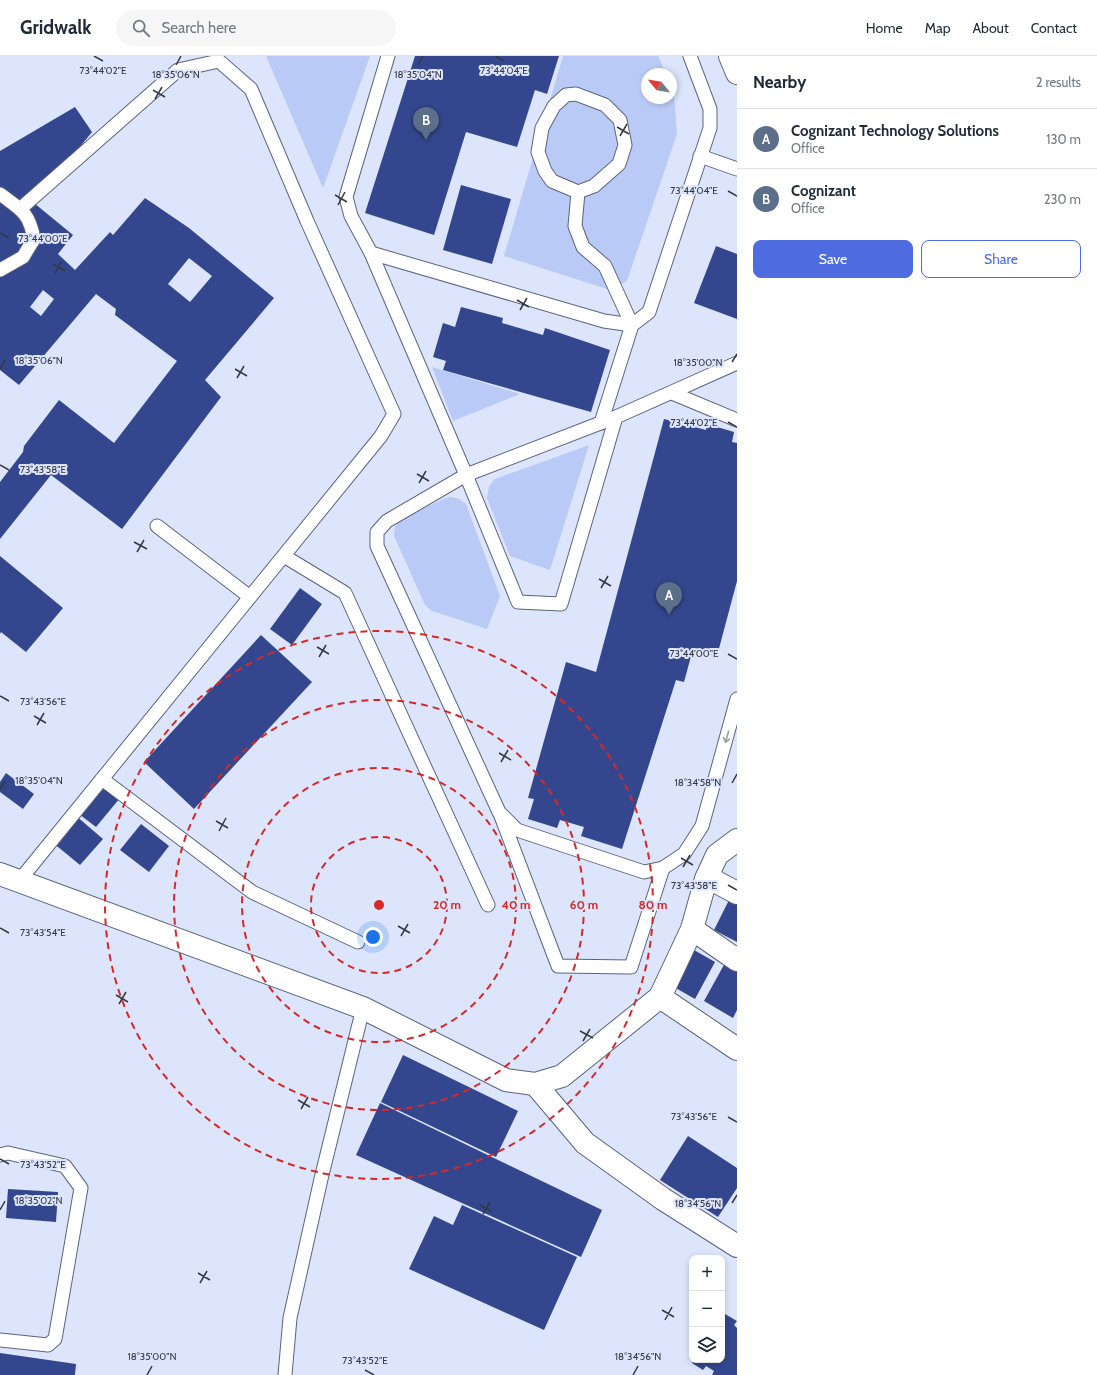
<!DOCTYPE html>
<html lang="en">
<head>
<meta charset="utf-8">
<style>
	body { margin:0; font-family:Cabin,sans-serif; background:#f6f6f7; color:#1f2937 }
	.controls { position:absolute; right:12px; bottom:12px; display:grid; overflow:hidden; border-radius:8px; box-shadow:0 2px 6px #0003 }
	.controls button { width:36px; height:36px; display:grid; place-items:center; padding:0; border:0; border-bottom:1px solid #e0e1e3; background:#fff; color:#1f2937; font:20px sans-serif }
	.compass { position:absolute; left:641px; top:12px; width:36px; height:36px; border-radius:50%; background:#fff; box-shadow:0 2px 6px #0003; rotate:300deg }
	.you { position:absolute; left:373px; top:881px; width:14px; height:14px; margin:-10px; border:3px solid #fff; border-radius:50%; background:#1a73e8; box-shadow:0 0 0 6px #1a73e833 }
	.badge { display:grid; place-items:center; width:26px; height:26px; border-radius:50%; background:#4e6be0; color:#fff; font-size:13px; font-weight:700 }
	.pin { position:absolute; translate:-50% -33px; filter:drop-shadow(0 1px 2px #0008) }
	.pin::after { content:''; position:absolute; top:21px; width:14px; height:12px; background:inherit; clip-path:polygon(0 0,100% 0,50% 100%) }
	.list { margin:0; padding:0; list-style:none }
	h2 { display:flex; justify-content:space-between; align-items:center; height:52px; margin:0; padding:0 16px; font-size:17px }
	h2 small { font-size:13px; font-weight:400; color:#747a83 }
	.list li { display:grid; grid-template-columns:26px 1fr auto; gap:12px; align-items:center; box-sizing:border-box; height:60px; padding:0 16px; border-top:1px solid #e0e1e3 }
	.list b { display:block; font-size:15px; white-space:nowrap }
	.list p { margin:0; font-size:13px; white-space:nowrap; color:#747a83 }
	.list em { font-size:13px; font-style:normal; color:#747a83 }
	.actions { display:flex; gap:8px; padding:12px 16px }
	.actions a { flex:1; padding:9px 0; border:1px solid #4e6be0; border-radius:8px; text-align:center; font-size:14px; color:#4e6be0 }
	.actions .main { background:#4e6be0; color:#fff }
	.icon { flex:none; width:22px; height:22px; fill:none; stroke:currentColor; stroke-width:2; stroke-linecap:round; stroke-linejoin:round }
	.map { position:relative; flex:none; width:737px; height:1319px; overflow:hidden }
	header { display:flex; align-items:center; gap:24px; box-sizing:border-box; height:56px; padding:0 20px; background:#fff; border-bottom:1px solid #e0e1e3 }
	header strong { font-size:19px }
	nav { display:flex; gap:22px; margin-inline-start:auto; font-size:14px }
	.search { width:280px; height:36px; background:#f6f6f7; display:flex; align-items:center; gap:10px; box-sizing:border-box; padding:0 14px; border-radius:22px; color:#747a83; font-size:15px }
	main { display:flex }
	aside { flex:1; background:#fff }
	.map>svg:first-child { display:block }
</style>
</head>
<body>
<header>
<strong>Gridwalk</strong>
<div class="search"><svg class="icon" aria-label="search" viewBox="0 0 24 24"><circle cx="10" cy="10" r="6"/><path d="M15 15l6 6"/></svg>Search here</div>
<nav><a>Home</a><a>Map</a><a>About</a><a>Contact</a></nav>
</header>
<main>
<div class="map">
<svg width="737" height="1319" viewBox="0 0 737 1319">
	<rect width="100%" height="100%" fill="#dce5fc"/>
	<g fill="#bacaf6">
		<path d="M266 0H370L323 132Z"/>
		<path d="M563 0H658L666 18H647V42H671V30L674 38 677 78 627 225 610 234 504 200Z"/>
		<path d="M432 311 520 338 453 365Z"/>
		<path d="M589 389 550 514 510 500 487 442 489 430 495 423Z"/>
		<path d="M451 441 459 443 466 448 500 540 487 573 432 555 425 549 394 480 395 470 401 463 445 442Z"/>
	</g>
	<g fill="#34478e" fill-rule="evenodd">
		<path d="M415 0H559L547 38 535 34 517 91 466 76 434 179 365 157Z"/>
		<path d="M75 51 92 76 34 147 73 179 58 198 75 214 110 176 113 179 145 142 189 172 274 242 205 324 221 341 122 473 51 419 0 483V426L23 396 24 390 59 344 114 387 177 305 115 259 116 253 96 238 19 329 0 314V95ZM189 202 212 220 190 246 168 228ZM43 234 54 243 41 260 30 251Z"/>
		<path d="M461 129 511 143 492 208 443 194Z"/>
		<path d="M716 190 737 198V263L694 247Z"/>
		<path d="M461 251 503 262 502 267 543 279 545 272 610 294 591 356 443 314 446 305 433 301 443 267 455 271Z"/>
		<path d="M664 363 706 374 707 368 734 376 732 386 737 387V525L717 600 693 593 684 626 676 624 622 793 581 780 584 771 560 764 557 772 528 763 534 743 528 742 566 606 596 616Z"/>
		<path d="M0 500 63 552 26 596 1 576 0 578Z"/>
		<path d="M300 532 322 548 292 589 270 573Z"/>
		<path d="M261 579 312 626 194 753 144 706Z"/>
		<path d="M6 717 34 738 23 753 0 736V726Z"/>
		<path d="M104 728 120 742 96 771 79 758Z"/>
		<path d="M75 759 103 783 80 809 52 786Z"/>
		<path d="M141 768 169 790 149 816 120 794Z"/>
		<path d="M731 840 737 843V886L714 874Z"/>
		<path d="M694 894 715 906 695 943 674 931Z"/>
		<path d="M725 907 737 914V954L733 962 704 945Z"/>
		<path d="M403 999 518 1055 496 1101 381 1046Z"/>
		<path d="M380 1047 602 1154 581 1201 356 1099Z"/>
		<path d="M688 1080 737 1112V1132L718 1161 660 1124Z"/>
		<path d="M8 1133 58 1136 56 1166 6 1162Z"/>
		<path d="M462 1149 577 1201 544 1274 409 1213 434 1160 453 1169Z"/>
		<path d="M725 1258 737 1265 734 1269 737 1272V1319H712L714 1315 706 1310 703 1314 692 1307 694 1304H722V1262Z"/>
		<path d="M0 1297 76 1308 75 1319H0Z"/>
	</g>
	<g fill="none" stroke-linecap="round" stroke-linejoin="round">
		<defs>
			<g id="service">
				<path d="M388 0 346 141 351 160 371 197 466 419 518 546 561 548 616 361 737 307"/>
				<path d="M700 100 737 113"/>
				<path d="M578 136 552 125 545 115 538 96 542 72 554 50 566 39 576 38 605 49 620 64 625 89 619 108 594 130 578 136 575 170 583 191 605 210 632 269 601 367"/>
				<path d="M0 138C21 154 29 156 34 183L23 201 0 214"/>
				<path d="M371 197 604 265 632 269 649 256 710 72V53L690 0"/>
				<path d="M672 337 737 364"/>
				<path d="M616 361 466 419 387 465 377 476V490L499 756 517 774 644 816 663 812 684 798 702 770 737 643"/>
				<path d="M157 470 250 541"/>
				<path d="M284 500 345 537 488 849"/>
				<path d="M102 723 252 836 358 886"/>
				<path d="M501 760 558 910 631 911 663 812"/>
				<path d="M19 825 381 380 394 358 307 165 251 33 219 5 178 14 20 153"/>
				<path d="M0 1099 8 1097 65 1110 81 1132 55 1283 48 1289 0 1284"/>
				<path d="M285 1319 290 1262 321 1123 363 952"/>
			</g>
			<g id="minor">
				<path d="M707 821 737 837"/>
				<path d="M692 873 737 904"/>
				<path d="M660 941 737 993"/>
				<path d="M535 1028 585 1087 663 1143 737 1190"/>
			</g>
			<g id="tertiary">
				<path d="M730 0 737 17"/>
				<path d="M0 818 363 952 506 1024 535 1028 562 1020 660 941 692 873 706 823 717 799 737 784"/>
			</g>
		</defs>
		<use href="#service" stroke="#5b647d" stroke-width="15"/>
		<use href="#minor" stroke="#5b647d" stroke-width="24"/>
		<use href="#tertiary" stroke="#5b647d" stroke-width="24"/>
		<use href="#service" stroke="#fff" stroke-width="13"/>
		<use href="#minor" stroke="#fff" stroke-width="22"/>
		<use href="#tertiary" stroke="#fff" stroke-width="22"/>
	</g>
	<defs><path id="oneway-shaft" d="M-6 0H5M1.5-3L5.5 0L1.5 3" fill="none" stroke-width="1.6" stroke-linecap="round" stroke-linejoin="round"/></defs>
	<use stroke="#9a9ca1" href="#oneway-shaft" transform="translate(727 681) rotate(105)"/>
	<path fill="none" stroke="#343843" stroke-width="1.5" d="M94 0 103 5M495 0 504 5M176 9 181 0M418 9 423 0M153 34 165 41M155 43 162 31M617 71 629 78M620 80 627 68M728 135 737 140M335 139 347 146M338 149 345 136M0 177 9 182M53 208 65 215M55 217 62 205M517 244 529 251M520 254 527 242M732 306 737 298M0 313 5 304M235 313 247 320M237 322 244 310M728 366 737 371M0 409 9 414M417 418 429 425M419 427 426 415M134 486 147 493M137 496 144 484M599 523 611 530M601 532 608 520M317 591 329 598M728 598 737 603M319 601 326 589M0 640 9 645M34 660 46 667M37 669 44 657M499 697 511 704M501 706 508 694M732 727 737 718M0 733 5 725M216 765 228 772M219 775 226 762M681 802 693 809M683 811 690 799M728 829 737 834M398 870 410 877M0 872 9 877M401 880 408 868M116 939 128 946M119 948 126 936M580 975 593 982M583 985 590 973M298 1044 310 1051M301 1053 308 1041M728 1061 737 1066M0 1103 9 1108M732 1147 737 1139M480 1149 492 1156M0 1154 5 1145M483 1158 490 1146M198 1217 210 1224M200 1227 207 1215M662 1254 674 1261M665 1264 672 1251M365 1314 374 1319M147 1319 152 1310M633 1319 638 1310"/>
	<g fill="none" stroke="#d62828" stroke-width="2" stroke-dasharray="7 5">
		<circle cx="379" cy="849" r="68"/>
		<circle cx="379" cy="849" r="137"/>
		<circle cx="379" cy="849" r="205"/>
		<circle cx="379" cy="849" r="274"/>
	</g>
	<g font-size="10" text-anchor="middle" fill="#343843" stroke="#dce5fc" stroke-width="4" stroke-linejoin="round" paint-order="stroke">
		<text x="103" y="18">73°44'02"E</text>
		<text x="504" y="18">73°44'04"E</text>
		<text x="176" y="22">18°35'06"N</text>
		<text x="418" y="22">18°35'04"N</text>
		<text x="694" y="138">73°44'04"E</text>
		<text x="43" y="186">73°44'00"E</text>
		<text x="39" y="308">18°35'06"N</text>
		<text x="698" y="310">18°35'00"N</text>
		<text x="694" y="370">73°44'02"E</text>
		<text x="43" y="417">73°43'58"E</text>
		<text x="694" y="601">73°44'00"E</text>
		<text x="43" y="649">73°43'56"E</text>
		<text x="39" y="728">18°35'04"N</text>
		<text x="698" y="730">18°34'58"N</text>
		<text x="694" y="833">73°43'58"E</text>
		<text x="43" y="880">73°43'54"E</text>
		<text x="694" y="1064">73°43'56"E</text>
		<text x="43" y="1112">73°43'52"E</text>
		<text x="39" y="1148">18°35'02"N</text>
		<text x="698" y="1151">18°34'56"N</text>
		<text x="152" y="1304">18°35'00"N</text>
		<text x="638" y="1304">18°34'56"N</text>
		<text x="365" y="1308">73°43'52"E</text>
	</g>
	<circle cx="379" cy="849" r="6" fill="#d62828" stroke="#dce5fc" stroke-width="2"/>
	<g font-size="12" text-anchor="middle" font-weight="bold" fill="#d62828" stroke="#dce5fc" stroke-width="4" stroke-linejoin="round" paint-order="stroke">
		<text x="447" y="853">20 m</text>
		<text x="516" y="853">40 m</text>
		<text x="584" y="853">60 m</text>
		<text x="653" y="853">80 m</text>
	</g>
</svg>
<div class="controls">
<button>+</button>
<button>−</button>
<button><svg class="icon" aria-label="layers" viewBox="0 0 24 24"><path d="M12 4l9 5-9 5-9-5zM3 14l9 5 9-5"/></svg></button>
</div>
<svg class="compass" viewBox="-18 -18 36 36"><path d="M0-13l5 13h-10z" fill="#e53935"/><path d="M0 13l5-13h-10z" fill="#747a83"/></svg>
<div class="you"></div>
<div class="pin badge" style="left:669px;top:559px;background:#5c6f8a">A</div>
<div class="pin badge" style="left:426px;top:84px;background:#5c6f8a">B</div>
</div>
<aside>
<h2>Nearby<small>2 results</small></h2>
<ul class="list">
<li><span class="badge" style="background:#5c6f8a">A</span><div><b>Cognizant Technology Solutions</b><p>Office</p></div><em>130 m</em></li>
<li><span class="badge" style="background:#5c6f8a">B</span><div><b>Cognizant</b><p>Office</p></div><em>230 m</em></li>
</ul>
<div class="actions"><a class="main">Save</a><a>Share</a></div>
</aside>
</main>
</body>
</html>
